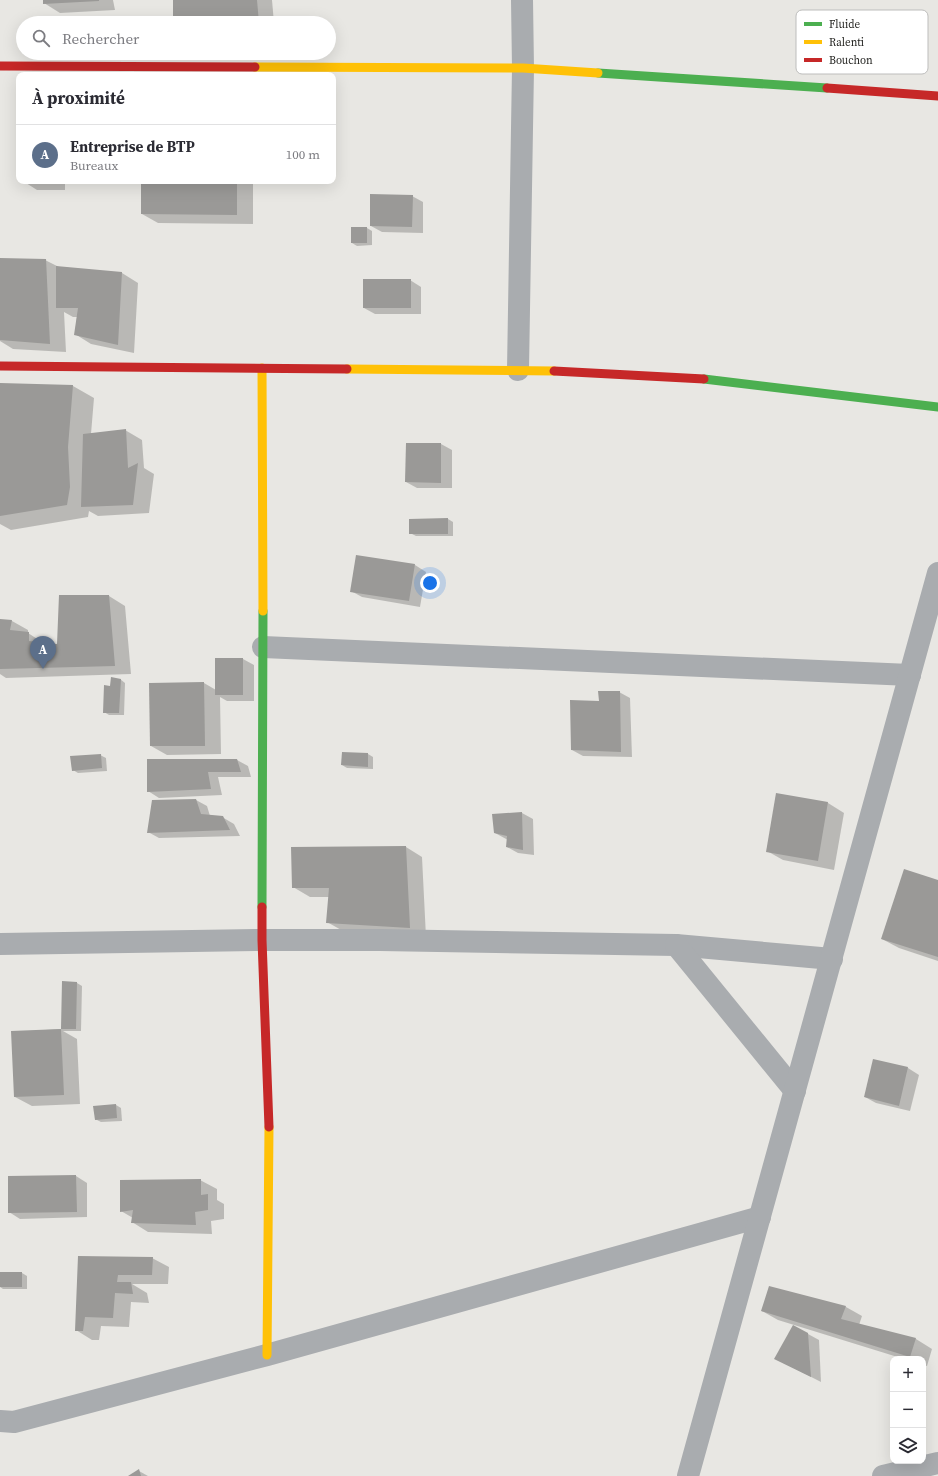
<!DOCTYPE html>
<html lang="fr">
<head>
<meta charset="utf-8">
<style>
	body { margin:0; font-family:"Source Serif 4",serif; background:#f2f2f3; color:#2b2b33 }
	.controls { position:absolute; right:12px; bottom:12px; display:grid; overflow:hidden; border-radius:8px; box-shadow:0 4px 16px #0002 }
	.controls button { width:36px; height:36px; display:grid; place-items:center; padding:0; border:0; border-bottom:1px solid #e1e1e2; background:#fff; color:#2b2b33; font:20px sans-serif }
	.you { position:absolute; left:430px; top:583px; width:14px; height:14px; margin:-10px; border:3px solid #fff; border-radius:50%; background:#1a73e8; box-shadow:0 0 0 6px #1a73e833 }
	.badge { display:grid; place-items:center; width:26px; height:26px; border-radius:50%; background:#d93025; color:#fff; font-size:13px; font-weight:700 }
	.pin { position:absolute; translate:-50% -33px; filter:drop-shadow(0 1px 2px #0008) }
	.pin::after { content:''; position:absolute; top:21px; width:14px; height:12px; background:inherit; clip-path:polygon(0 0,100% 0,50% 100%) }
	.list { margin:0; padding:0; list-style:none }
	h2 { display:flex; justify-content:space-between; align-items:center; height:52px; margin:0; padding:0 16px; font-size:17px }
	h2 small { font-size:13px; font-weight:400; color:#7c7c81 }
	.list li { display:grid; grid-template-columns:26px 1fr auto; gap:12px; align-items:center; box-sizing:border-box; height:60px; padding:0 16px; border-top:1px solid #e1e1e2 }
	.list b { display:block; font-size:15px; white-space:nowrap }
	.list p { margin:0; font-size:13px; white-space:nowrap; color:#7c7c81 }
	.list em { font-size:13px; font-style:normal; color:#7c7c81 }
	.icon { flex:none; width:22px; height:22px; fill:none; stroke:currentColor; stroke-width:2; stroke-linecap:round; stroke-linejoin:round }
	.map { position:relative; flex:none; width:938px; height:1476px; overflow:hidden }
	.search { position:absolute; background:#fff; box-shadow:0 4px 16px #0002; left:16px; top:16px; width:320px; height:44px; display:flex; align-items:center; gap:10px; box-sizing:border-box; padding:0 14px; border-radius:22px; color:#7c7c81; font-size:15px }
	.panel { position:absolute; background:#fff; box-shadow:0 4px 16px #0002; left:16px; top:72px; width:320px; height:112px; border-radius:8px }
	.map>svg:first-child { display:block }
</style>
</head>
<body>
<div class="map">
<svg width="938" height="1476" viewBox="0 0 938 1476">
	<rect width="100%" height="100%" fill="#e8e7e3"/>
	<g fill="#0003">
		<path d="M44 0H113L115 10 60 13 44 3Z"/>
		<path d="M174 0H272L274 23H187L174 16Z"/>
		<path d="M26 181H65V190H37L26 183Z"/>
		<path d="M142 181H253V224L158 223 142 214Z"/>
		<path d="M412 196 423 202V233L382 232 371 226Z"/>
		<path d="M352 228H367L372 231V245L357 246 352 243Z"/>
		<path d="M0 259 45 260 59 267 122 273 138 283 134 353 91 344 75 334 77 317H73L64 312 66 352 13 349 0 341Z"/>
		<path d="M410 280 421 287V314H375L364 308Z"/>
		<path d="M0 384 73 386 94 398 91 434 125 430 142 440 144 468 154 474 149 513 98 516 89 511 88 517 11 530 0 524Z"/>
		<path d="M441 444 452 450V488H417L406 482Z"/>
		<path d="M448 519 453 522V536H416L410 533Z"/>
		<path d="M415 565 426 572 420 607 362 597 351 591Z"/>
		<path d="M109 596 125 606 131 674 6 678 0 674V620L12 621 28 630V633L45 644 58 645Z"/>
		<path d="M216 659H243L254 665V701H227L220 697 221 754 167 755 151 746 204 683 216 690Z"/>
		<path d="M120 679 125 683 124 715H109L104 712Z"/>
		<path d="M619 692 630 698 632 757 583 756 572 750Z"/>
		<path d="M368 754 373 757V769L347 768 342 765Z"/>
		<path d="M100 755 106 758 107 771 78 773 73 770Z"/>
		<path d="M237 760 248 766 251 777H218L222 795 159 798 148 791Z"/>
		<path d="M777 794 828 803 844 813 834 870 783 860 767 851Z"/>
		<path d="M196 800 207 806 210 816 222 817 234 824 240 836 159 838 148 832Z"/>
		<path d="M522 813 533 819 534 855 518 853 507 847 508 840 495 833 493 815Z"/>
		<path d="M406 847 422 857 426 937 343 931 327 922 329 897H310L293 887Z"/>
		<path d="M938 881V961L899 948 882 939Z"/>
		<path d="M63 982 77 983 82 986 81 1031H63L77 1039 80 1104 32 1106 15 1097 12 1032 62 1029Z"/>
		<path d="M874 1060 908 1068 919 1075 910 1111 876 1103 865 1097Z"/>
		<path d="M116 1105 121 1108 122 1121 101 1122 95 1119Z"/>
		<path d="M76 1176 87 1183V1217L20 1219 9 1212V1177Z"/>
		<path d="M200 1180 217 1189V1200L224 1204V1219L211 1221 212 1234 148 1232 132 1222 133 1218 121 1211Z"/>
		<path d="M79 1257 152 1258 169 1267 168 1284H132L147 1293 149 1303 131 1302 129 1327 101 1326 99 1340H92L76 1330Z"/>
		<path d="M0 1273H22L27 1276V1289H3L0 1287Z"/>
		<path d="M770 1287 846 1307 862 1316 859 1325 916 1339 932 1349 927 1366 923 1365V1359H904L778 1320 762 1311Z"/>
		<path d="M808 1334 819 1340 821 1382 776 1359Z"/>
		<path d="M139 1471 148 1476H130Z"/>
	</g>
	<g fill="#9a9997">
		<path d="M43 0H99V1L43 4Z"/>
		<path d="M173 0H257L259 23H235L173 16Z"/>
		<rect x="25" y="181" width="30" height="3"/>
		<path d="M141 181H237V215L141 214Z"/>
		<path d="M370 194 413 195 412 227 370 226Z"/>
		<rect x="351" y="227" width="16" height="16"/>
		<path d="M0 258 46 259 50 344 0 340Z"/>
		<path d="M56 266 122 272 118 345 74 335 78 308H56Z"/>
		<rect x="363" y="279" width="48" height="29"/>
		<path d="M0 383 73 385 68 447 70 487 67 505 0 516Z"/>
		<path d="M126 429 128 468 138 463 133 505 81 507 83 434Z"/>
		<path d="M406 443H441V483L405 482Z"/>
		<path d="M448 518V534H409V519Z"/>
		<path d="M356 555 415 564 409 601 350 592Z"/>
		<path d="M59 595H109L115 666 0 669V619L12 620 10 630 29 632V641L57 644Z"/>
		<rect x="215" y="658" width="28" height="37"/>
		<path d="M111 677 121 679 119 713H103L104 685 110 686Z"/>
		<path d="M204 682 205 746H150L149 683Z"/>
		<path d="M598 691H620L621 752 571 750 570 700 599 701Z"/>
		<path d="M342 752 368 753V767L341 765Z"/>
		<path d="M101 754 102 768 72 771 70 756Z"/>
		<path d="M147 759H237L241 772H208L211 789 147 792Z"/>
		<path d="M776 793 828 802 818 861 766 852Z"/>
		<path d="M196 799 201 814 223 816 230 830 147 833 152 800Z"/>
		<path d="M522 812 523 850 506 847 507 836 494 833 492 814Z"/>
		<path d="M406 846 410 928 326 923 329 888H292L291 847Z"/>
		<path d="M904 869 938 880V957L881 939Z"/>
		<path d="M62 981 77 982 76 1029H61L64 1095 14 1097 11 1031 61 1029Z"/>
		<path d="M873 1059 908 1067 899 1106 864 1097Z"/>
		<path d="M116 1104 117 1118 95 1120 93 1106Z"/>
		<path d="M76 1175 77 1212 8 1213V1176Z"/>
		<path d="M201 1179V1195L208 1194V1210L195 1212 196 1225 131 1223 133 1210 120 1212V1180Z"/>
		<path d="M78 1256 153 1257 152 1275H118L117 1282H131L133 1294 115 1293 113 1318 85 1317 83 1331H75Z"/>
		<rect x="0" y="1272" width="22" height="15"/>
		<path d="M769 1286 846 1306 841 1319 916 1338 910 1357 761 1311Z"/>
		<path d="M793 1325 808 1333 811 1377 774 1359Z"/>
		<path d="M139 1469 141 1476H128Z"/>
	</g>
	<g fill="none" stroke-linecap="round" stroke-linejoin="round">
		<g stroke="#a9acaf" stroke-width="22">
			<path d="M518 370 523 68 522 0"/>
			<path d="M263 647 910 675"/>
			<path d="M0 944 262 940H380L676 945 832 959"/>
			<path d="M676 945 795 1091"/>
			<path d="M0 1421 14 1422 267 1355 760 1217"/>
			<path d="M688 1476 938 573"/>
			<path d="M883 1476 938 1463"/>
		</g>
		<g stroke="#4caf50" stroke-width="9">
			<path d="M598 73 827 88"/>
			<path d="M704 379 938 407"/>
			<path d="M262 907 263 611"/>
		</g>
		<g stroke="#ffc107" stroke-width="9">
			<path d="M255 67 523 68 598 73"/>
			<path d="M262 368 263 611"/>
			<path d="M347 369 554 371"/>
			<path d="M267 1355 269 1127"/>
		</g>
		<g stroke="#c62828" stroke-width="9">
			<path d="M0 66 255 67"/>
			<path d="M827 88 938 96"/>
			<path d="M0 366 347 369"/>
			<path d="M554 371 704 379"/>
			<path d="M262 907V940L269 1127"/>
		</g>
	</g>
	<rect x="796" y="10" width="132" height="64" rx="6" fill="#fff" stroke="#bdbdbc" stroke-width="1"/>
	<rect x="804" y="22" width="18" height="4" fill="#4caf50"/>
	<rect x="804" y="40" width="18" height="4" fill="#ffc107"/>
	<rect x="804" y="58" width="18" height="4" fill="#c62828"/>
	<g font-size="11" fill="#242421">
		<text x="829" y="28">Fluide</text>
		<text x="829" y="46">Ralenti</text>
		<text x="829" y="64">Bouchon</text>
	</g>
</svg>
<div class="controls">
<button>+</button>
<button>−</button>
<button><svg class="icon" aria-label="layers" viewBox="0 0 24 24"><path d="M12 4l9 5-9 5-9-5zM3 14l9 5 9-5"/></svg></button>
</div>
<div class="you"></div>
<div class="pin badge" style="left:43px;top:669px;background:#5c6f8a">A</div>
<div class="search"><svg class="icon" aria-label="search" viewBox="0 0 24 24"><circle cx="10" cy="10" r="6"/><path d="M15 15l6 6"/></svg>Rechercher</div>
<section class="panel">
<h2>À proximité<small></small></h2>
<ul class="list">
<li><span class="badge" style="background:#5c6f8a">A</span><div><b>Entreprise de BTP</b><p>Bureaux</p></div><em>100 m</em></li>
</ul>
</section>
</div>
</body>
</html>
